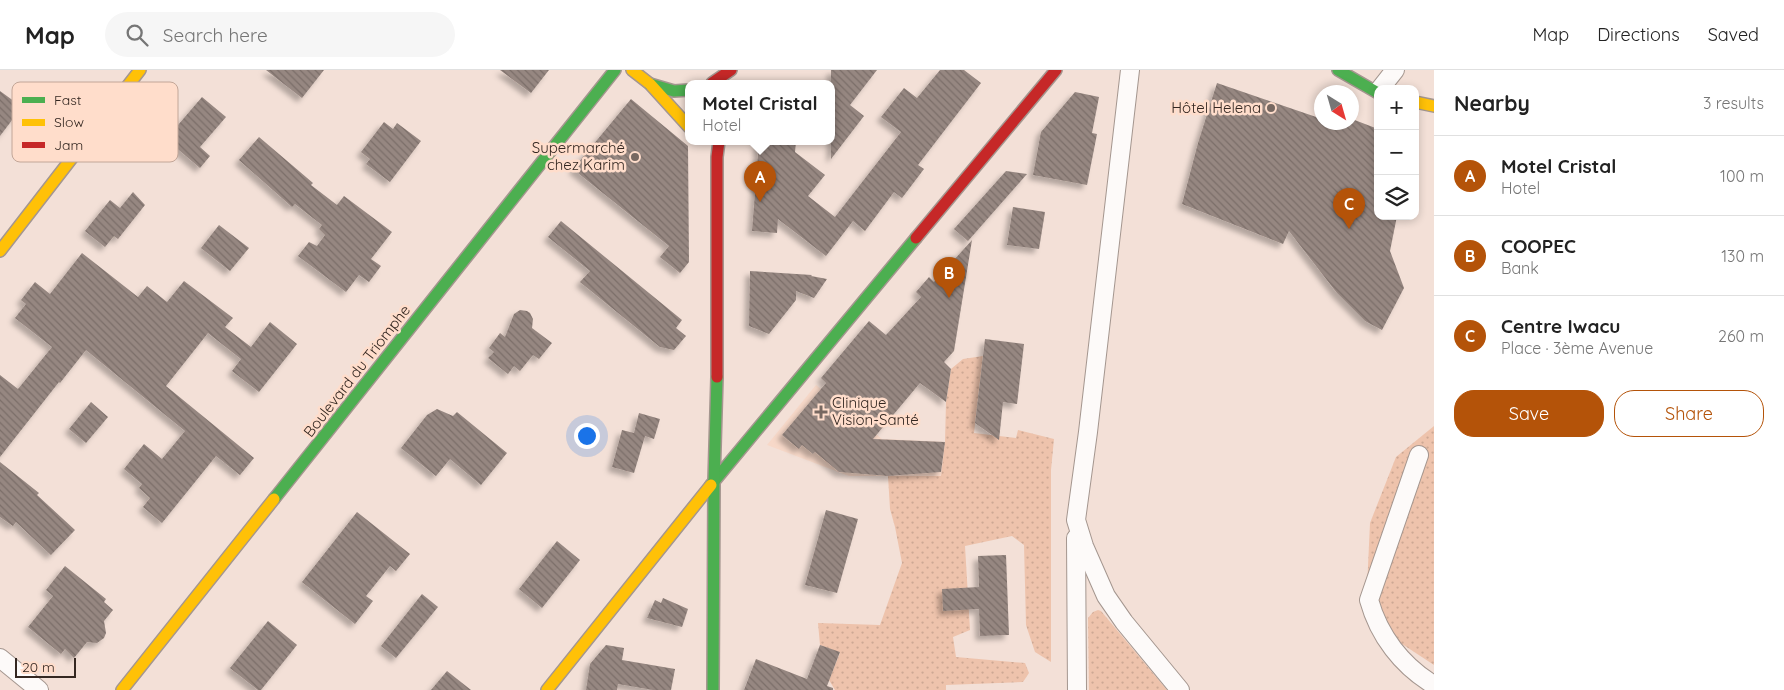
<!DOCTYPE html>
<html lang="en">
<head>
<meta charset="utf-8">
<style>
	body { margin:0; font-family:Quicksand,sans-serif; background:#f6f6f6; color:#222 }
	.controls { position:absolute; right:15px; top:15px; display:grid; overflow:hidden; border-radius:10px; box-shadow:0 2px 8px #0003 }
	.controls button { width:45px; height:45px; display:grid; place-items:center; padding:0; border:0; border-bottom:1px solid #e0e0e0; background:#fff; color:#222; font:25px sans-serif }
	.compass { position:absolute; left:1314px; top:15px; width:45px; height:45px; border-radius:50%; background:#fff; box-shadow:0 2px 8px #0003; rotate:143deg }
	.scale { position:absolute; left:15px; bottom:12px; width:61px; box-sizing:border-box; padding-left:5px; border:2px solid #342721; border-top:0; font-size:14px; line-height:18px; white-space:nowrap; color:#342721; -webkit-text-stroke:4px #ffddcb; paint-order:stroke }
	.you { position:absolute; left:586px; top:365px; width:18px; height:18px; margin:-12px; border:4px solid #fff; border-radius:50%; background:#1a73e8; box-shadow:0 0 0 8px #1a73e833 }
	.badge { display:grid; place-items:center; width:32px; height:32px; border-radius:50%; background:#b45309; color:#fff; font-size:16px; font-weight:700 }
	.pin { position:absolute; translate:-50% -41px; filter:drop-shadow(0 1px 2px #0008) }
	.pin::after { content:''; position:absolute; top:26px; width:18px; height:15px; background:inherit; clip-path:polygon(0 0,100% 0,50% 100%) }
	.popup { position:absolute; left:685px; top:10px; width:150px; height:65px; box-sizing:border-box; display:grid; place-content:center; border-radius:10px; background:#fff; filter:drop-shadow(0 1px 4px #0005); font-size:16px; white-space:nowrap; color:#767676 }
	.popup b { font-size:19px; color:#222 }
	.popup::after { content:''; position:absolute; left:50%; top:100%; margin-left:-10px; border:10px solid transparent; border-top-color:#fff }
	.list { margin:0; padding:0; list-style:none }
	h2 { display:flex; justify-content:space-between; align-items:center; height:65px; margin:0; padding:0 20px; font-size:21px }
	h2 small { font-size:16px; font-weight:400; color:#767676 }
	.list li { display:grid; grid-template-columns:32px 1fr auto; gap:15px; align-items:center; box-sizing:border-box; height:80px; padding:0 20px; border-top:1px solid #e0e0e0 }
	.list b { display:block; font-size:19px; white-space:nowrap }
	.list p { margin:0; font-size:16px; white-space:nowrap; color:#767676 }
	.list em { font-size:16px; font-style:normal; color:#767676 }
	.actions { display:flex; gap:10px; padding:15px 20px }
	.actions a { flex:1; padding:11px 0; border:1px solid #b45309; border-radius:20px; text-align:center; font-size:18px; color:#b45309 }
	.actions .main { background:#b45309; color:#fff }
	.icon { flex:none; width:28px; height:28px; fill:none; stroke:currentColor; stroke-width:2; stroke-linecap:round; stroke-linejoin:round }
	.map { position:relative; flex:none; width:1434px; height:620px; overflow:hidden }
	header { display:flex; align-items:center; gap:30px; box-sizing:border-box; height:70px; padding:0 25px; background:#fff; border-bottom:1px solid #e0e0e0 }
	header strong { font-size:24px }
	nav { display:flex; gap:28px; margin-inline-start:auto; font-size:18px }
	.search { width:350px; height:45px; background:#f6f6f6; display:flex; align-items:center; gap:12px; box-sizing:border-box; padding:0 18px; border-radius:28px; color:#767676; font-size:19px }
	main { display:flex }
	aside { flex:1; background:#fff }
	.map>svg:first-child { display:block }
</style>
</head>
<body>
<header>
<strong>Map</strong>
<div class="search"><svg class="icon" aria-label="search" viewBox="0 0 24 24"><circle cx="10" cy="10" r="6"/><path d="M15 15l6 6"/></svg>Search here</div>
<nav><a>Map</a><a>Directions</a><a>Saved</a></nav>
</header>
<main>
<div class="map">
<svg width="1434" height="620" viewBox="0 0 1434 620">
	<defs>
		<pattern id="grass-dots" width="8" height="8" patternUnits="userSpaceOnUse" patternTransform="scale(1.25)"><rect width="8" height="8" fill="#eec3ac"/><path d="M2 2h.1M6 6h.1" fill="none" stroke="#cda894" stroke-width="1.8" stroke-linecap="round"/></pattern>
		<pattern id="building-back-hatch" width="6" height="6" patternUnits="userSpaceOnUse" patternTransform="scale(1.25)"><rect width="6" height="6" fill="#968781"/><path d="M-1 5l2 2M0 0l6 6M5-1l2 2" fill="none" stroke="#7b6e69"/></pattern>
		<filter id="shadow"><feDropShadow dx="-4.5" dy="4.5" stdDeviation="2.5" flood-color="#0004"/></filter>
	</defs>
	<rect width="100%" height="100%" fill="#f3e0d7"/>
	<path fill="#f7d8c8" d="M816 315 882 369 945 372 941 406H849L767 375Z"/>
	<g fill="url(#grass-dots)">
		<path d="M983 286 974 363 1016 368 1018 360 1054 369 1051 400V592L1035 582 1026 555 1024 475 1012 466 965 476 970 560 953 567 956 587 1025 593 1029 603 1023 612 946 615V620H835L829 610 840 583 820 575 818 553 880 555 902 493 895 457 890 439 888 406H941L945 372 946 332 951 299 963 289Z"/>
		<path d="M1434 356V595L1399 572 1367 518 1370 453 1396 387Z"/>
		<path d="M1098 540 1101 541 1167 620H1089L1088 548 1093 542Z"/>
	</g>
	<g fill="url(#building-back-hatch)" filter="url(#shadow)">
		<path d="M266 0H324L302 28Z"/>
		<path d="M500 0H549L531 23Z"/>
		<path d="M831 0H877L850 35 864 46 831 89Z"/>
		<path d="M940 0H964L981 13 918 95 924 99 902 128 894 122 865 161 853 151 826 186 778 149 777 163 752 161 759 71H796L795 82 825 105 808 126 835 147 901 62 881 47 904 18 917 28Z"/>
		<path d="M1217 13 1322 49V52H1331L1342 57 1344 52H1352V49L1378 59V146H1397L1390 181 1404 218 1382 260 1365 251 1337 223 1289 161 1283 174 1182 134 1198 73Z"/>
		<path d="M0 21 22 37 0 66Z"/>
		<path d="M1075 22 1099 27 1092 63 1097 64 1087 115 1033 105 1041 62Z"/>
		<path d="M202 27 226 47 200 77 210 86 200 98 166 69Z"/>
		<path d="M631 29 688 76 689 192 680 203 660 187 669 176 573 99Z"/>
		<path d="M384 52 393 59 397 53 421 71 390 112 366 94 370 89 361 82Z"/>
		<path d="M259 67 313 113 311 115 337 135 344 126 392 162 371 189 381 196 369 212 359 205 346 222 298 186 309 172 317 176 325 165 319 159 322 155 295 134 292 137 239 90Z"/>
		<path d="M1006 101 1027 104 968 171 954 159Z"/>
		<path d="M133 122 145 135 118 169 114 166 105 177 85 161 110 130 120 138Z"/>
		<path d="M1013 137 1045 142 1039 179 1007 175Z"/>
		<path d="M561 151 682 250 676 258 686 266 674 280 660 277 580 212 590 201 548 167Z"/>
		<path d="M219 155 249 178 230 201 201 178Z"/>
		<path d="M972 170 954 281 944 292 951 299 946 332 920 313 873 369 945 372 941 402 888 406 839 402 815 382 813 384 802 375 799 379 782 365 826 313 821 308 869 251 886 265 921 227 916 222 929 207 934 212Z"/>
		<path d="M82 183 138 227 147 216 167 232 184 211 233 248 225 257 251 277 270 252 297 274 259 322 232 301 241 289 208 263 166 316 254 388 240 405 216 386 162 453 143 437 150 428 139 418 142 414 124 399 144 374 162 389 185 361 86 280 60 313 59 312 0 387V305L18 319 52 277 15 248 26 234 21 230 35 212 50 224Z"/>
		<path d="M750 201 812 205 811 206 827 209 814 228 796 221V230L769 264 749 256Z"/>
		<path d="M520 240 527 241 530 243 533 249 532 258 552 273 539 289 533 285 520 301 514 296 508 304 488 288 494 282 489 278 500 263 505 267 514 244Z"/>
		<path d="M985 269 1024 274 1017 334 1003 332 999 370 975 353Z"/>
		<path d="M91 332 108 347 86 373 69 359Z"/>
		<path d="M437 339 453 346 457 342 507 383 481 415 450 389 436 406 401 378 427 345Z"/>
		<path d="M639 343 660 349 654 369 645 366 634 403 612 397 622 360 634 363Z"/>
		<path d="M0 392 39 423 37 425 75 460 51 485 16 452 13 456 0 447Z"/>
		<path d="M826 440 858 449 837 523 805 515Z"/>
		<path d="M357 442 410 484 396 501 390 496 366 526 373 531 355 554 302 512Z"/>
		<path d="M557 471 580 490 542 538 519 519Z"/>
		<path d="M1006 485 1009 565 980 566 979 539 943 541 942 519 979 517 978 486Z"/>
		<path d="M65 496 106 529 104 532 113 540 104 551 106 563 104 568 97 573 87 572 74 588 65 579 61 584 28 557 53 526 46 520Z"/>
		<path d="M422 524 438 537 396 588 381 576Z"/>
		<path d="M663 528 688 539 682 557 647 548 655 530 661 533Z"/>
		<path d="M268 551 297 575 261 620H258L230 598Z"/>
		<path d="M606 575 624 578 622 590 675 599 671 620H653L618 614 617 620H586L590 594Z"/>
		<path d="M820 575 840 582 827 616 833 618V620H744L756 589 807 609Z"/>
		<path d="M447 601 471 620H431Z"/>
	</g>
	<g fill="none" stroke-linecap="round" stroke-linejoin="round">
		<defs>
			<g id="street">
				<path d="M1130 0 1088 362 1076 450 1084 476 1106 526 1124 552 1180 620"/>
				<path d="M1380 19 1395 0"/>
				<path d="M1419 385 1369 530C1379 566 1402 596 1434 615"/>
				<path d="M1076 468 1077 620"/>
				<path d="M0 588 39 620"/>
			</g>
			<g id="fast">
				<path d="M1338 0 1378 23"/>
				<path d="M650 14 674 21 689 20"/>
				<path d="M711 415 916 168"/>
				<path d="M274 429 615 0"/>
				<path d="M713 620 714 411 717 307"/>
			</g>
			<g id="slow">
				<path d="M632 0 650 14 689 57"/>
				<path d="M1415 32 1434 36"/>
				<path d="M0 181 140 0"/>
				<path d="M122 620 274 429"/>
				<path d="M547 620 711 415"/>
			</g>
			<g id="jam">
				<path d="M712 13 731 0"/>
				<path d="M916 168 1056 0"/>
				<path d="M717 307V87L719 71"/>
			</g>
		</defs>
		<use href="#street" stroke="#a4968f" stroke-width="20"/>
		<use href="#fast" stroke="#a4968f" stroke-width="14"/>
		<use href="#slow" stroke="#a4968f" stroke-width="14"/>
		<use href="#jam" stroke="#a4968f" stroke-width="14"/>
		<use href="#street" stroke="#fdfaf9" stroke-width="18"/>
		<use href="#fast" stroke="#4caf50" stroke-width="11"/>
		<use href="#slow" stroke="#ffc107" stroke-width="11"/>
		<use href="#jam" stroke="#c62828" stroke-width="11"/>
	</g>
	<g fill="#776861" stroke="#ffddcb" stroke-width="2">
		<circle cx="1271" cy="38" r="5"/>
		<circle cx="635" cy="87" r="5"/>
		<path d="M818.5 334.5h5v5h5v5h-5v5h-5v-5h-5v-5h5z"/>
	</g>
	<g text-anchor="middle" stroke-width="5" stroke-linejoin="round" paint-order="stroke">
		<g font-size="15" fill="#342721" stroke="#ffddcb" text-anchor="end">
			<text x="1261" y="43">Hôtel Helena</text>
			<text x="625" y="83">Supermarché<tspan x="625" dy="17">chez Karim</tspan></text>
			<text x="832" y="338" text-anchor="start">Clinique<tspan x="832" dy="17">Vision-Santé</tspan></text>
		</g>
		<g font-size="15" fill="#342721" stroke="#ffddcb">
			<text transform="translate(357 301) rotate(-52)" y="5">Boulevard du Triomphe</text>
		</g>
	</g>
	<rect x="12" y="12" width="166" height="80" rx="8" fill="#ffddcb" stroke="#c2a698" stroke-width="1"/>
	<rect x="22" y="27" width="23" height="6" fill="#4caf50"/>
	<rect x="22" y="49" width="23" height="7" fill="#ffc107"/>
	<rect x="22" y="72" width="23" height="6" fill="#c62828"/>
	<g font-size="14" fill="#342721">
		<text x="54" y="35">Fast</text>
		<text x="54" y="57">Slow</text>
		<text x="54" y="80">Jam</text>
	</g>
</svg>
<div class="controls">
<button>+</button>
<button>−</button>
<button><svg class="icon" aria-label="layers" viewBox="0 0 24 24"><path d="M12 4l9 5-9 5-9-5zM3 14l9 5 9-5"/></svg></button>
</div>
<svg class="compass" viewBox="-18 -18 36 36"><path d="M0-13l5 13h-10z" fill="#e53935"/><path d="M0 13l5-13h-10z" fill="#767676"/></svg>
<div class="scale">20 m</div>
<div class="you"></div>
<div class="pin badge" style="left:760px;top:132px">A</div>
<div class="popup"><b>Motel Cristal</b>Hotel</div>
<div class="pin badge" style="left:949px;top:228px">B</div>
<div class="pin badge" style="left:1349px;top:159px">C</div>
</div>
<aside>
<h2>Nearby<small>3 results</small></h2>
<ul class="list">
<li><span class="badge">A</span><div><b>Motel Cristal</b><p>Hotel</p></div><em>100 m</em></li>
<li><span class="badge">B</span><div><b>COOPEC</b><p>Bank</p></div><em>130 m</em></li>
<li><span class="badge">C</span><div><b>Centre Iwacu</b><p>Place · 3ème Avenue</p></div><em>260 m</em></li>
</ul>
<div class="actions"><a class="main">Save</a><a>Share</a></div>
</aside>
</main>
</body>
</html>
